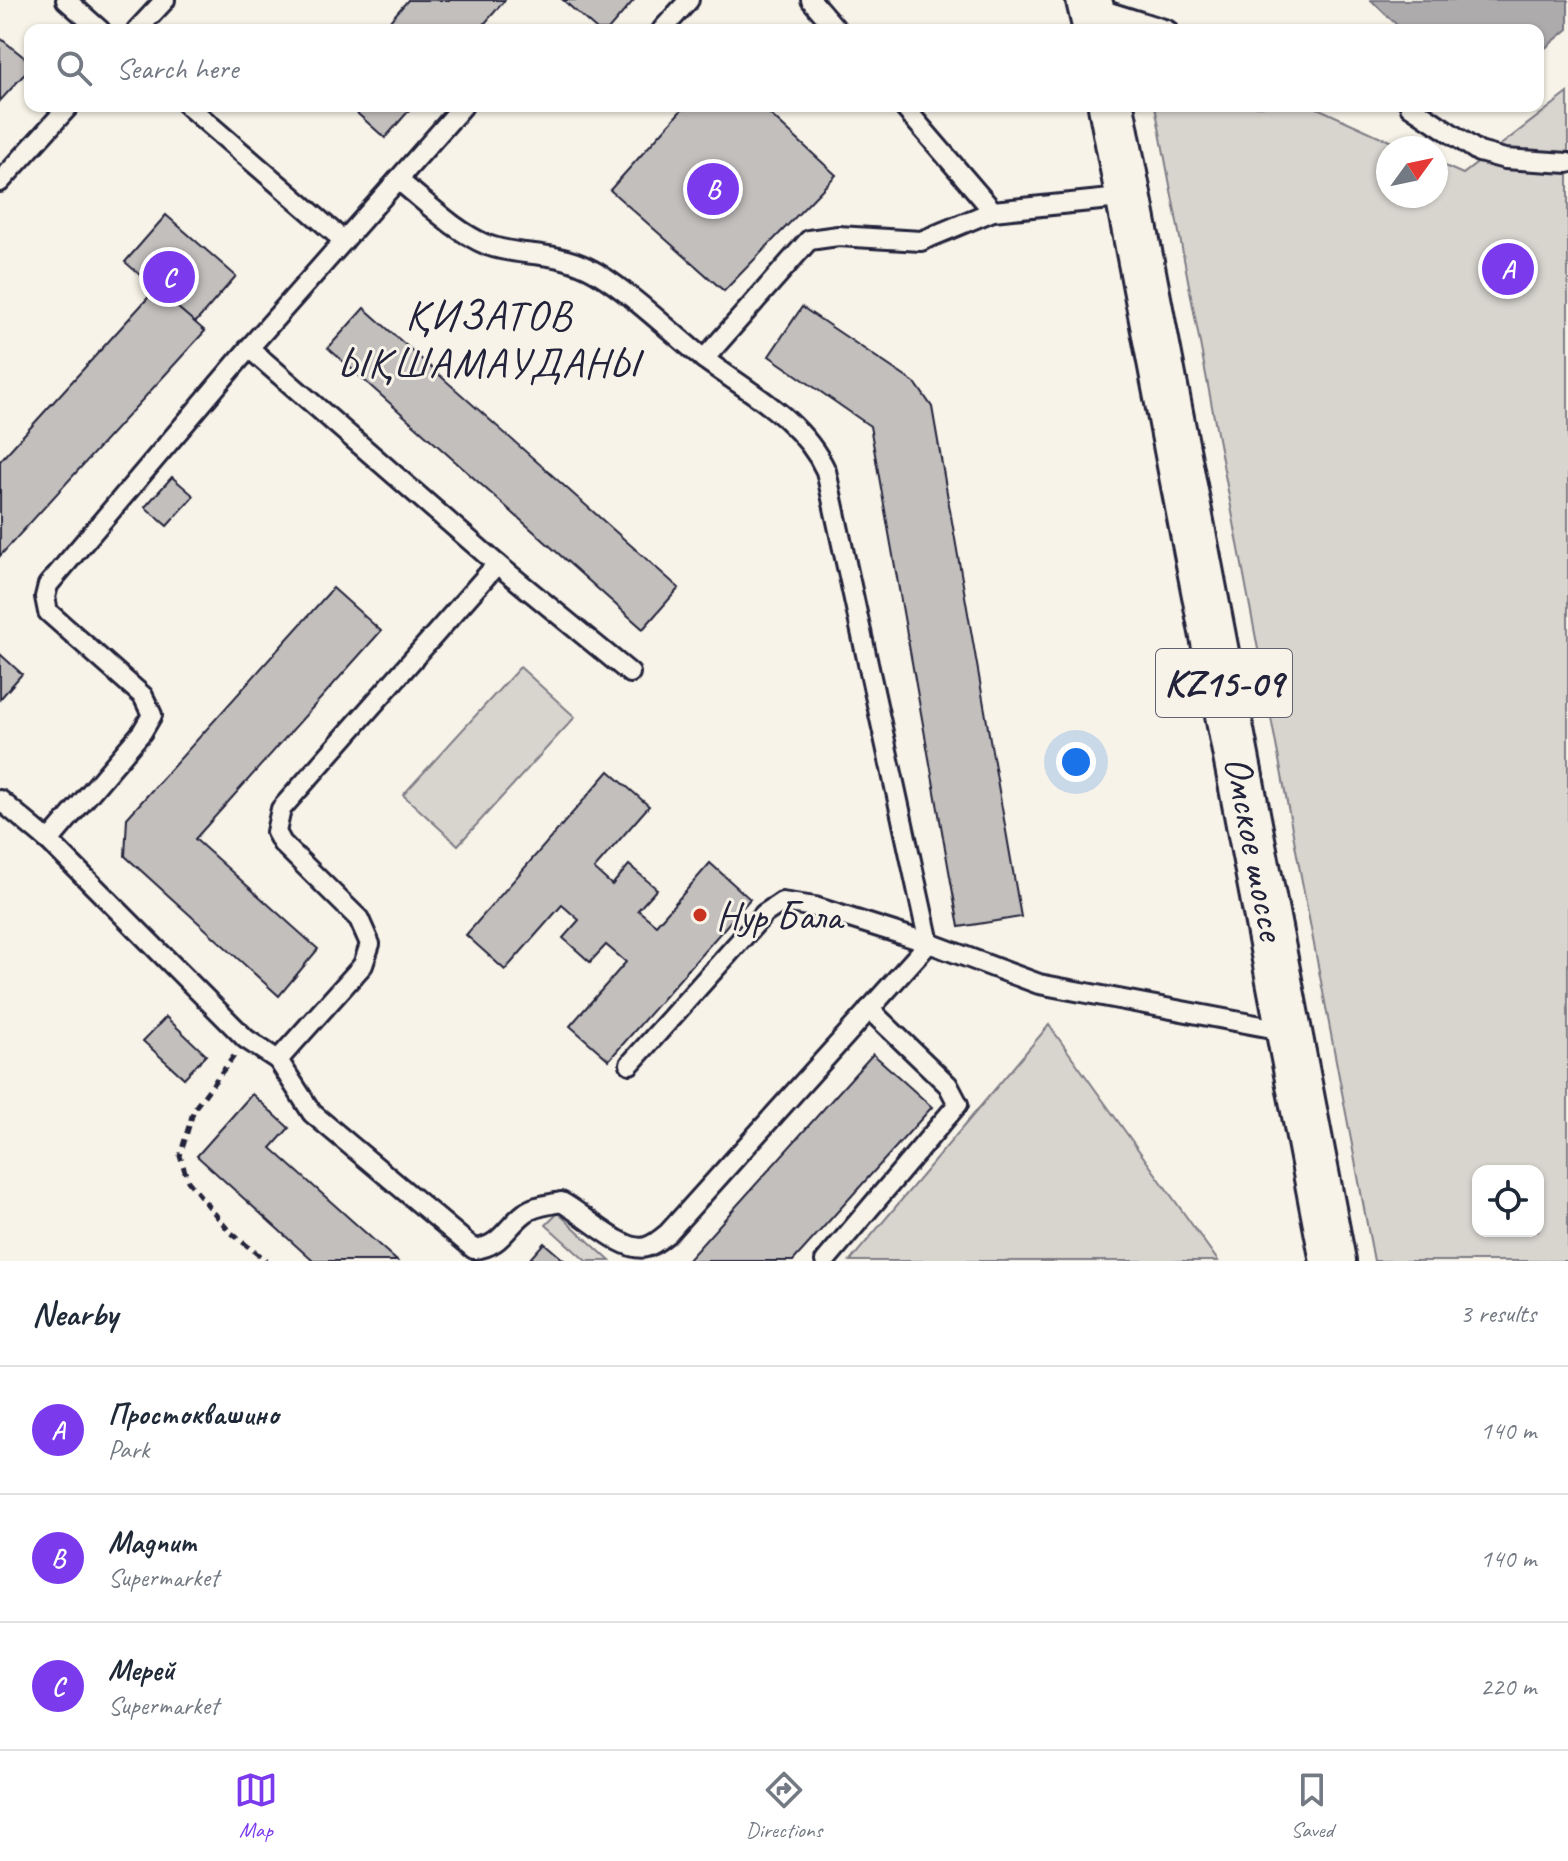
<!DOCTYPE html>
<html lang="en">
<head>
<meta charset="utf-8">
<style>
	body { margin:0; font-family:Caveat,sans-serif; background:#f2f2f3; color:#1f2937 }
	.controls { position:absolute; right:24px; bottom:24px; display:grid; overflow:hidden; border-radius:16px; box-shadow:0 2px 6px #0004 }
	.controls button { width:72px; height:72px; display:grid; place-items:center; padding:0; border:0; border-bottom:2px solid #e0e1e3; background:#fff; color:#1f2937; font:40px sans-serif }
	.compass { position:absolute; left:1376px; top:136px; width:72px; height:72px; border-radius:50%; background:#fff; box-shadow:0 2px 6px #0004; rotate:57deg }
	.you { position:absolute; left:1076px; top:762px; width:28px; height:28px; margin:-20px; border:6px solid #fff; border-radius:50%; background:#1a73e8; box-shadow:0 0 0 12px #1a73e833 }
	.badge { display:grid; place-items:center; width:52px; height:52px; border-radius:50%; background:#7c3aed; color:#fff; font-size:26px; font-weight:700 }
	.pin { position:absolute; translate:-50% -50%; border:4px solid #fff; box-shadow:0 2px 8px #0006 }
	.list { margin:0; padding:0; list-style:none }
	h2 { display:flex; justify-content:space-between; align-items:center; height:104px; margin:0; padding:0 32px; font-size:34px }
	h2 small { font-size:26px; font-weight:400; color:#747a83 }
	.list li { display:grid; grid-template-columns:52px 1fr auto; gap:24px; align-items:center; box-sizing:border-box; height:128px; padding:0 32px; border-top:2px solid #e0e1e3 }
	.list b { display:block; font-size:30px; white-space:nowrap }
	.list p { margin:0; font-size:26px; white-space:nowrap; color:#747a83 }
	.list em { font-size:26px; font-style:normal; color:#747a83 }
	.icon { flex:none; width:44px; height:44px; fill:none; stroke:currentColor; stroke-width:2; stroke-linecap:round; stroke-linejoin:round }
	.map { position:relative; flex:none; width:1568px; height:1261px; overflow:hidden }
	.search { position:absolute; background:#fff; box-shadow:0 2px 6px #0004; left:24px; right:24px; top:24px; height:88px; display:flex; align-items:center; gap:20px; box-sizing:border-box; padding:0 28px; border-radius:16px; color:#747a83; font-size:30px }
	.sheet { height:488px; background:#fff }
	nav { display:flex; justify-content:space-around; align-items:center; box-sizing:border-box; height:112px; border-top:2px solid #e0e1e3; background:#fff; font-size:22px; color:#747a83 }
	nav a { display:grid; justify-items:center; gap:4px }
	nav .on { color:#7c3aed }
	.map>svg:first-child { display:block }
</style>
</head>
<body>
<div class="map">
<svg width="1568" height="1261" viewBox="0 0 1568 1261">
	<rect width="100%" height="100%" fill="#f7f3e8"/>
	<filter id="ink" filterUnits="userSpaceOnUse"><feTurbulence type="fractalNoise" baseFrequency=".0125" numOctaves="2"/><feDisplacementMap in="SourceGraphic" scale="16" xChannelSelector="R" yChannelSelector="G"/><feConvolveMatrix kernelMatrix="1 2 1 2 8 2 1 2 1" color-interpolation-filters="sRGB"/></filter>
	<g filter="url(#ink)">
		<g fill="#d8d5cf" stroke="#7d7c85" stroke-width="2" fill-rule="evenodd">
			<path d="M1568 93V1261H1374L1155 106H1313L1405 148H1388V196H1436V162L1463 174ZM1478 1171H1538V1231H1478Z"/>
			<path d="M520 667 575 717 458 845 403 795Z"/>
			<path d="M1049 1025 1218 1261H850Z"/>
			<path d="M558 1213 610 1261H586L546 1225Z"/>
		</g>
		<path fill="#aeabad" stroke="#76747f" stroke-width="2" d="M1371 0H1568V29L1538 54V30H1402Z"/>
		<g fill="#c2bfbd" stroke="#22223b" stroke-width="2">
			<path d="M408 0H505L479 30H382Z"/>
			<path d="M563 0H634L608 30H597Z"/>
			<path d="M0 38 30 62V68L0 101Z"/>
			<path d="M349 106H413L385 138Z"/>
			<path d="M685 106H761L836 175 724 291 610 190Z"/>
			<path d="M166 215 236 276 195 323 125 262Z"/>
			<path d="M156 289 205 331 0 556V461Z"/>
			<path d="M802 307 916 384 932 407 1021 917 959 927 870 426 769 356Z"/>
			<path d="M364 308 679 588 643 629 328 348Z"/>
			<path d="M172 477 194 496 167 526 145 507Z"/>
			<path d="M333 588 381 631 195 839 318 949 279 996 125 856 127 818Z"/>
			<path d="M0 654 22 674 0 699Z"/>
			<path d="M609 771 649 806 594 869 612 885 629 865 657 889 638 910 656 925 710 863 750 899 609 1060 570 1026 626 962 606 945 590 962 563 938 579 920 562 905 505 970 466 935Z"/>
			<path d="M166 1017 206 1055 184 1078 143 1041Z"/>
			<path d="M873 1054 932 1107 793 1261H687Z"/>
			<path d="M252 1094 289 1128 271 1148 397 1261H313L197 1156Z"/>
			<path d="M544 1243 565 1261H528Z"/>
		</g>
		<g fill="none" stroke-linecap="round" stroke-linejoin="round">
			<defs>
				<g id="lane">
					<path d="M66 0 100 30"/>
					<path d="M811 0 837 30"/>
					<path d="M1093 7 1167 30"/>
					<path d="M137 30 165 0"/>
					<path d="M662 30 689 0"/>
					<path d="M188 106 344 241"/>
					<path d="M463 106 249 348 497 564 630 673"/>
					<path d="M903 106 993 211 1130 197"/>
					<path d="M1410 106 1479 152 1505 159 1568 163"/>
					<path d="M398 180C426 202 454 231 487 245 519 257 551 250 588 268 621 284 673 334 704 359"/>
					<path d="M0 182 69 106"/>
					<path d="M993 211 921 241 838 236 809 240 704 359C749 392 803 420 826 471L929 943 1039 984 1288 1031"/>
					<path d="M0 800 49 841 246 1039 278 1060 363 965 370 944 359 919 282 843 276 832 281 809 497 564"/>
					<path d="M49 841 142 732 152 715 143 696 48 612 45 597 48 585 249 348"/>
					<path d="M278 1060 312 1113 474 1249C501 1247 506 1227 525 1213 535 1205 549 1205 561 1202 582 1212 624 1254 646 1247 654 1245 662 1238 668 1233L929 943 815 907 782 902 764 914 630 1064"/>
					<path d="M825 1261 958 1104 948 1085 869 1009"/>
				</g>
				<g id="highway">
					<path d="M1089 0 1096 30"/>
					<path d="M1111 106 1333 1261"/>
				</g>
			</defs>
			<use href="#lane" stroke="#22223b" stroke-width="24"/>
			<use href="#highway" stroke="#22223b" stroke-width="50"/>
			<path stroke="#22223b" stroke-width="5" stroke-dasharray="8 6" stroke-linecap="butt" d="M234 1056 194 1109 180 1156 188 1181 229 1231 266 1261"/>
			<use href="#lane" stroke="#f7f3e8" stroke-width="18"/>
			<use href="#highway" stroke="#f7f3e8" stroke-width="44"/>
		</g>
	</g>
	<circle fill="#c8321e" stroke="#f7f3e8" stroke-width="3" cx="700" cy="915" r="8"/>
	<g text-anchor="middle" stroke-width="6" stroke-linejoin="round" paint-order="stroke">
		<rect fill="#f7f3e8" stroke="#62616f" stroke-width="2" x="1156" y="649" width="136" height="68" rx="6"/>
		<g font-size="38" font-weight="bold" fill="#22223b">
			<text x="1224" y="696">KZ15-09</text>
		</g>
		<g font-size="40" fill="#22223b" stroke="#f7f3e8">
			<text transform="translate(1256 848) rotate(79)" y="14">Омское шоссе</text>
		</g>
		<g font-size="40" fill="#22223b" stroke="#f7f3e8" text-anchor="start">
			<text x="716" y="929">Нур Бала</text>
		</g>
		<g font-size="42" letter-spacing="2" fill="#22223b" stroke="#f7f3e8">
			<text x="489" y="329">ҚИЗАТОВ<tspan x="489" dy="48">ЫҚШАМАУДАНЫ</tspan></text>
		</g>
	</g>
</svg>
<div class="controls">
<button><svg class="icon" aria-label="locate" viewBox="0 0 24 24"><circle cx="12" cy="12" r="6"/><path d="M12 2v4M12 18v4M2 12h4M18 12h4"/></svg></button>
</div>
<svg class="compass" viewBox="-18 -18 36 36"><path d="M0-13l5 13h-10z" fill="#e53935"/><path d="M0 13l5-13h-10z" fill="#747a83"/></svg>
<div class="you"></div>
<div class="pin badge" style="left:1508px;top:269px">A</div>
<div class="pin badge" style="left:713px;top:189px">B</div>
<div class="pin badge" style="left:169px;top:277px">C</div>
<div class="search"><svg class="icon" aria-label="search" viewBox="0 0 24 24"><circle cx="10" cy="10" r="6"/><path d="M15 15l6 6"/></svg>Search here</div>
</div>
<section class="sheet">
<h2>Nearby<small>3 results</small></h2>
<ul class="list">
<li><span class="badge">A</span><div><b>Простоквашино</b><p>Park</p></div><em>140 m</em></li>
<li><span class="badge">B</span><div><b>Magnum</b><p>Supermarket</p></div><em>140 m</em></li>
<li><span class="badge">C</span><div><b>Мерей</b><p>Supermarket</p></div><em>220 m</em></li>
</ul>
</section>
<nav>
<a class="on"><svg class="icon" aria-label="map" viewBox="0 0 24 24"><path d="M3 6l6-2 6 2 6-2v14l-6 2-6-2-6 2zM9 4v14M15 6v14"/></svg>Map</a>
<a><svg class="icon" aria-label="directions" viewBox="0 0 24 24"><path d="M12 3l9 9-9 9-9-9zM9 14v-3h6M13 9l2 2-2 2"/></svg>Directions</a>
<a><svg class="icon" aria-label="saved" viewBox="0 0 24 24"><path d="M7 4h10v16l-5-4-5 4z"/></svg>Saved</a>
</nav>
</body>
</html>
